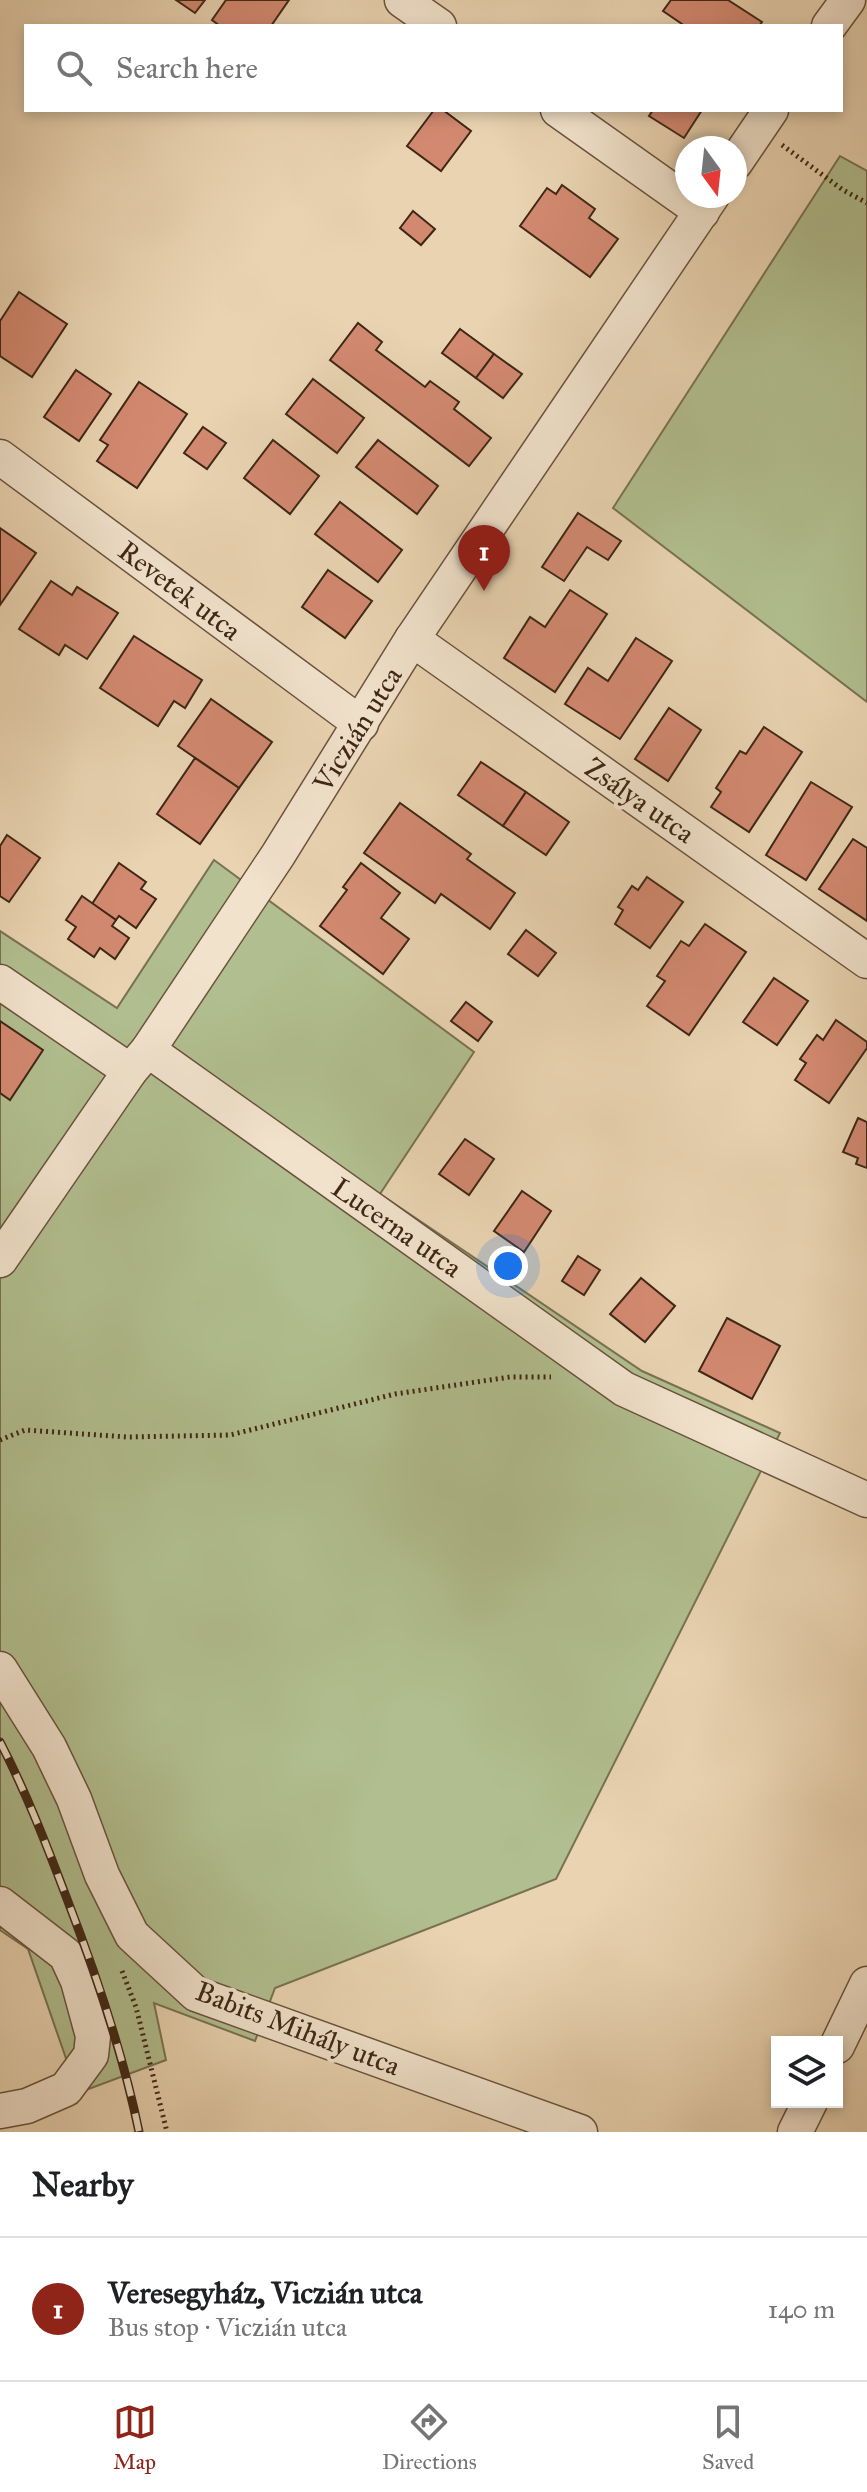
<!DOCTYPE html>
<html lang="en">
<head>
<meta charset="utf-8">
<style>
	body { margin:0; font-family:"IM FELL Great Primer",serif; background:#f6f6f6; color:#202124 }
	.controls { position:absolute; right:24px; bottom:24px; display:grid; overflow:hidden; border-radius:0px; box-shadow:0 4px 12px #0003 }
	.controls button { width:72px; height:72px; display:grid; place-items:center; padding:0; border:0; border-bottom:2px solid #e0e0e0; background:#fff; color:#202124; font:40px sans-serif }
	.compass { position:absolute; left:675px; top:136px; width:72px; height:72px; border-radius:50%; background:#fff; box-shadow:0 4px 12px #0003; rotate:165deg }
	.you { position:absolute; left:508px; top:1266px; width:28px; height:28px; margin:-20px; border:6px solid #fff; border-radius:50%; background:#1a73e8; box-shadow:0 0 0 12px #1a73e833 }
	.badge { display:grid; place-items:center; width:52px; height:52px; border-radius:50%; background:#8f2418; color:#fff; font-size:26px; font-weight:700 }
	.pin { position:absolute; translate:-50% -66px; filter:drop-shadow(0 2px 4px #0008) }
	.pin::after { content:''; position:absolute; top:42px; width:28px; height:24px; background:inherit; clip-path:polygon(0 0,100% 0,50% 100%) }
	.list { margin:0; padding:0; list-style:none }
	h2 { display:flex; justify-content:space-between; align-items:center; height:104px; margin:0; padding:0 32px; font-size:34px }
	h2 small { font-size:26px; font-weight:400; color:#757577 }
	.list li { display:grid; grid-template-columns:52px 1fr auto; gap:24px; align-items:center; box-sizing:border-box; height:144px; padding:0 32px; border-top:2px solid #e0e0e0 }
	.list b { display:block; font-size:30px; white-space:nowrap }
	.list p { margin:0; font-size:26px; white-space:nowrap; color:#757577 }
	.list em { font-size:26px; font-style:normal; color:#757577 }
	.icon { flex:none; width:44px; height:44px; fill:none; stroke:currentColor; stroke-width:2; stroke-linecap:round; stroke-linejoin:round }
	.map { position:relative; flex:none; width:867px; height:2132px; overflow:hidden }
	.search { position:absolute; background:#fff; box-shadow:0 4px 12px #0003; left:24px; right:24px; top:24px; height:88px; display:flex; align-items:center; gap:20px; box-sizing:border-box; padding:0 28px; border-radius:0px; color:#757577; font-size:30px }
	.sheet { height:248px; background:#fff }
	nav { display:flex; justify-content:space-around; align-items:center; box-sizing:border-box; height:112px; border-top:2px solid #e0e0e0; background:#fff; font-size:22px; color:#757577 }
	nav a { display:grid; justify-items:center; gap:4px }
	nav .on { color:#8f2418 }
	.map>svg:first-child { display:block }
</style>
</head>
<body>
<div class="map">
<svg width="867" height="2132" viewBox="0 0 867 2132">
	<rect width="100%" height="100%" fill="#e9d3b1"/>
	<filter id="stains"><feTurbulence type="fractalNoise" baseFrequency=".0025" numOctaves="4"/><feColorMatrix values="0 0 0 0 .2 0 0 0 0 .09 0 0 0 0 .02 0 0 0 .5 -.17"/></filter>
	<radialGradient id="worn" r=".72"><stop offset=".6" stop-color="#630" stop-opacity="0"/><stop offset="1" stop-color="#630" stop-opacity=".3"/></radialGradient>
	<g fill="#b1be8f" stroke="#787252" stroke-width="2">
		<path d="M840 156 867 171V702L613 508Z"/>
		<path d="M214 860 474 1052 380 1194 642 1371 780 1433 556 1879 275 1988 255 2041 154 2003 166 2060 78 2093 28 1949 0 1930V931L117 1008Z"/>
	</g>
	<g fill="#d28970" stroke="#3f2715" stroke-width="2">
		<path d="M176 0H205L195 13Z"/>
		<path d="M226 0H289L271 26H220L212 20Z"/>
		<path d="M671 0H728L762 22 759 26H685L663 11Z"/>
		<path d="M434 110H443L471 131 441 171 407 146Z"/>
		<path d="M653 110H702L684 138 649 116Z"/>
		<path d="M562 185 595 209 589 218 618 239 590 277 520 226 547 188 556 194Z"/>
		<path d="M413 211 435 229 421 245 400 228Z"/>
		<path d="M19 292 67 324 32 377 0 356V321Z"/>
		<path d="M358 323 382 342 376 350 425 387 430 381 459 402 454 409 491 438 469 466 330 360Z"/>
		<path d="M460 329 494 354 476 378 442 353Z"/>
		<path d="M494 354 522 374 503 398 476 378Z"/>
		<path d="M76 370 111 394 79 441 44 417Z"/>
		<path d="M313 379 364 418 337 453 286 414Z"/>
		<path d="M139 382 187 414 137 488 97 461 108 445 100 440Z"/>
		<path d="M203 427 226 443 207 469 184 453Z"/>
		<path d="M273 440 319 476 290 514 244 478Z"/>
		<path d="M378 440 438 486 417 514 356 467Z"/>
		<path d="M340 502 402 550 378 582 315 534Z"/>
		<path d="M578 513 621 541 608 560 587 547 564 581 542 567Z"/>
		<path d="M0 528 36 553 0 605Z"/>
		<path d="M328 570 372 601 345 638 302 607Z"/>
		<path d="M51 581 72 595 77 587 118 613 87 659 65 645 59 655 19 629Z"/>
		<path d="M570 590 607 614 555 692 504 658 530 617 545 627Z"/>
		<path d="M134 636 202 680 185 708 174 701 158 726 100 688Z"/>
		<path d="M636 638 672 661 620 739 565 704 588 668 608 681Z"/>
		<path d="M211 699 272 742 239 788 178 746Z"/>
		<path d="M669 708 701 730 668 781 635 759Z"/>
		<path d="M764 727 802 752 749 832 711 807 721 792 716 788 740 751 746 754Z"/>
		<path d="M195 758 239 788 200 844 157 814Z"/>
		<path d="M481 762 526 792 503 826 458 795Z"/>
		<path d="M811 782 852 807 806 880 766 855Z"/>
		<path d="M526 792 569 822 546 855 503 826Z"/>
		<path d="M400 803 471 854 467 859 515 893 490 929 441 894 435 903 364 853Z"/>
		<path d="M7 835 40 858 9 902 0 896V846Z"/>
		<path d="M853 839 867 848V921L819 889Z"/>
		<path d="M119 863 146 882 141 889 156 899 136 928 119 916 116 920 92 904Z"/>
		<path d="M361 863 400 893 381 918 409 939 383 974 320 926 347 890 343 887Z"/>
		<path d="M647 877 683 902 650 948 615 924 623 910 618 907 632 886 638 890Z"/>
		<path d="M82 896 116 920 112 926 129 938 115 959 100 948 94 957 68 939 76 927 66 920Z"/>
		<path d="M705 924 746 952 689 1035 647 1006 665 981 657 976 681 941 689 946Z"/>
		<path d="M526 930 556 953 538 976 508 954Z"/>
		<path d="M774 978 808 1001 777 1045 743 1022Z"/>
		<path d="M466 1002 492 1022 478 1041 451 1021Z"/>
		<path d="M836 1020 867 1042V1048L829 1103 795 1080 806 1063 800 1059 817 1035 823 1040Z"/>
		<path d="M0 1021 43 1050 10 1100 0 1093Z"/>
		<path d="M858 1118 867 1122V1168L856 1164 858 1158 843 1152Z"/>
		<path d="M465 1139 494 1159 469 1195 439 1174Z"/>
		<path d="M522 1191 551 1211 524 1252 494 1231Z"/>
		<path d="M578 1256 600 1270 584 1295 562 1281Z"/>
		<path d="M641 1278 675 1306 645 1342 610 1314Z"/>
		<path d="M727 1318 780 1346 752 1399 699 1371Z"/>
	</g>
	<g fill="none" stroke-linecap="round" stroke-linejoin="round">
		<defs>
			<g id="minor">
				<path d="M402 0 439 26"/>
				<path d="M829 26 848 0"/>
				<path d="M558 110 702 212"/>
				<path d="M735 163 771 110"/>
				<path d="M0 457 361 724"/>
				<path d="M412 639 867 961"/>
				<path d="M0 982 130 1071"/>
				<path d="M148 1050 624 1389 867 1500"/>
				<path d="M0 1260 130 1071 148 1050 278 855 412 639 712 196"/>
				<path d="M0 1669 49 1747 74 1799 102 1875 132 1935 196 1994 580 2132"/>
				<path d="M0 1904 66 1955 78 1981 93 2036 91 2055 66 2089 27 2106 0 2111"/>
				<path d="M837 2046 867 1984"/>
				<path d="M795 2132 810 2102"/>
			</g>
		</defs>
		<use href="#minor" stroke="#6a523c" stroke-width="37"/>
		<g stroke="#3f2715" stroke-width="5" stroke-dasharray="2 4" stroke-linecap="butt">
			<path d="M782 145 843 190 867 203"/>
			<path d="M0 1440 25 1430 127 1437 230 1435 395 1394 510 1377H551"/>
			<path d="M122 1971 136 2007 167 2132"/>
		</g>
		<use href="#minor" stroke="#f1e2cc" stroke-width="34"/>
		<defs>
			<path id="rail" d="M0 1742C26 1792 47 1846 67 1899 96 1974 123 2053 139 2132"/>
		</defs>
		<use href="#rail" stroke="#3f2715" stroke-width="9"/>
		<use href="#rail" stroke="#f1e2cc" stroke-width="6" stroke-dasharray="18" stroke-linecap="butt"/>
	</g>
	<g text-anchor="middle" stroke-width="8" stroke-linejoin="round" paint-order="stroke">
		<g font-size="28" fill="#3f2715" stroke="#f1e2cc">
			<text transform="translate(180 590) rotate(37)" y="10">Revetek utca</text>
			<text transform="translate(357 729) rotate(-58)" y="10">Viczián utca</text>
			<text transform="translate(640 800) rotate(35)" y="10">Zsálya utca</text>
			<text transform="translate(397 1227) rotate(35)" y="10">Lucerna utca</text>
			<text transform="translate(298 2028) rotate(21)" y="10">Babits Mihály utca</text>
		</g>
	</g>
	<rect width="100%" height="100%" filter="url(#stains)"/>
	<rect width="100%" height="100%" fill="url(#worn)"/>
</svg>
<div class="controls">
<button><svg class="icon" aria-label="layers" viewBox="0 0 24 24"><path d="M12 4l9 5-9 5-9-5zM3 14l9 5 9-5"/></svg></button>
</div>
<svg class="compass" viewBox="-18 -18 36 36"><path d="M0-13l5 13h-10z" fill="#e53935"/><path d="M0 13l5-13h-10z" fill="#757577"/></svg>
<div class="you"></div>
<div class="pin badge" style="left:484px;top:591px">1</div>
<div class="search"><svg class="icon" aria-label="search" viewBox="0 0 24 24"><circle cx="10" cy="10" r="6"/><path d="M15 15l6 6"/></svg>Search here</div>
</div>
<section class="sheet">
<h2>Nearby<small></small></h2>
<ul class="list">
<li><span class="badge">1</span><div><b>Veresegyház, Viczián utca</b><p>Bus stop · Viczián utca</p></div><em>140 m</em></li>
</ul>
</section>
<nav>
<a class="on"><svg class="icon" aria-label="map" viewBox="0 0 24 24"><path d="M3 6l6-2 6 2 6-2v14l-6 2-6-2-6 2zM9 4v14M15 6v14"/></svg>Map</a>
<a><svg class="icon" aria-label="directions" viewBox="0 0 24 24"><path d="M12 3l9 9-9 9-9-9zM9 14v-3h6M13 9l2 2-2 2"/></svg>Directions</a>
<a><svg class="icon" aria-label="saved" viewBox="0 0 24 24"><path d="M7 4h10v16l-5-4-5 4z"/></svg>Saved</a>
</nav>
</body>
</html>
